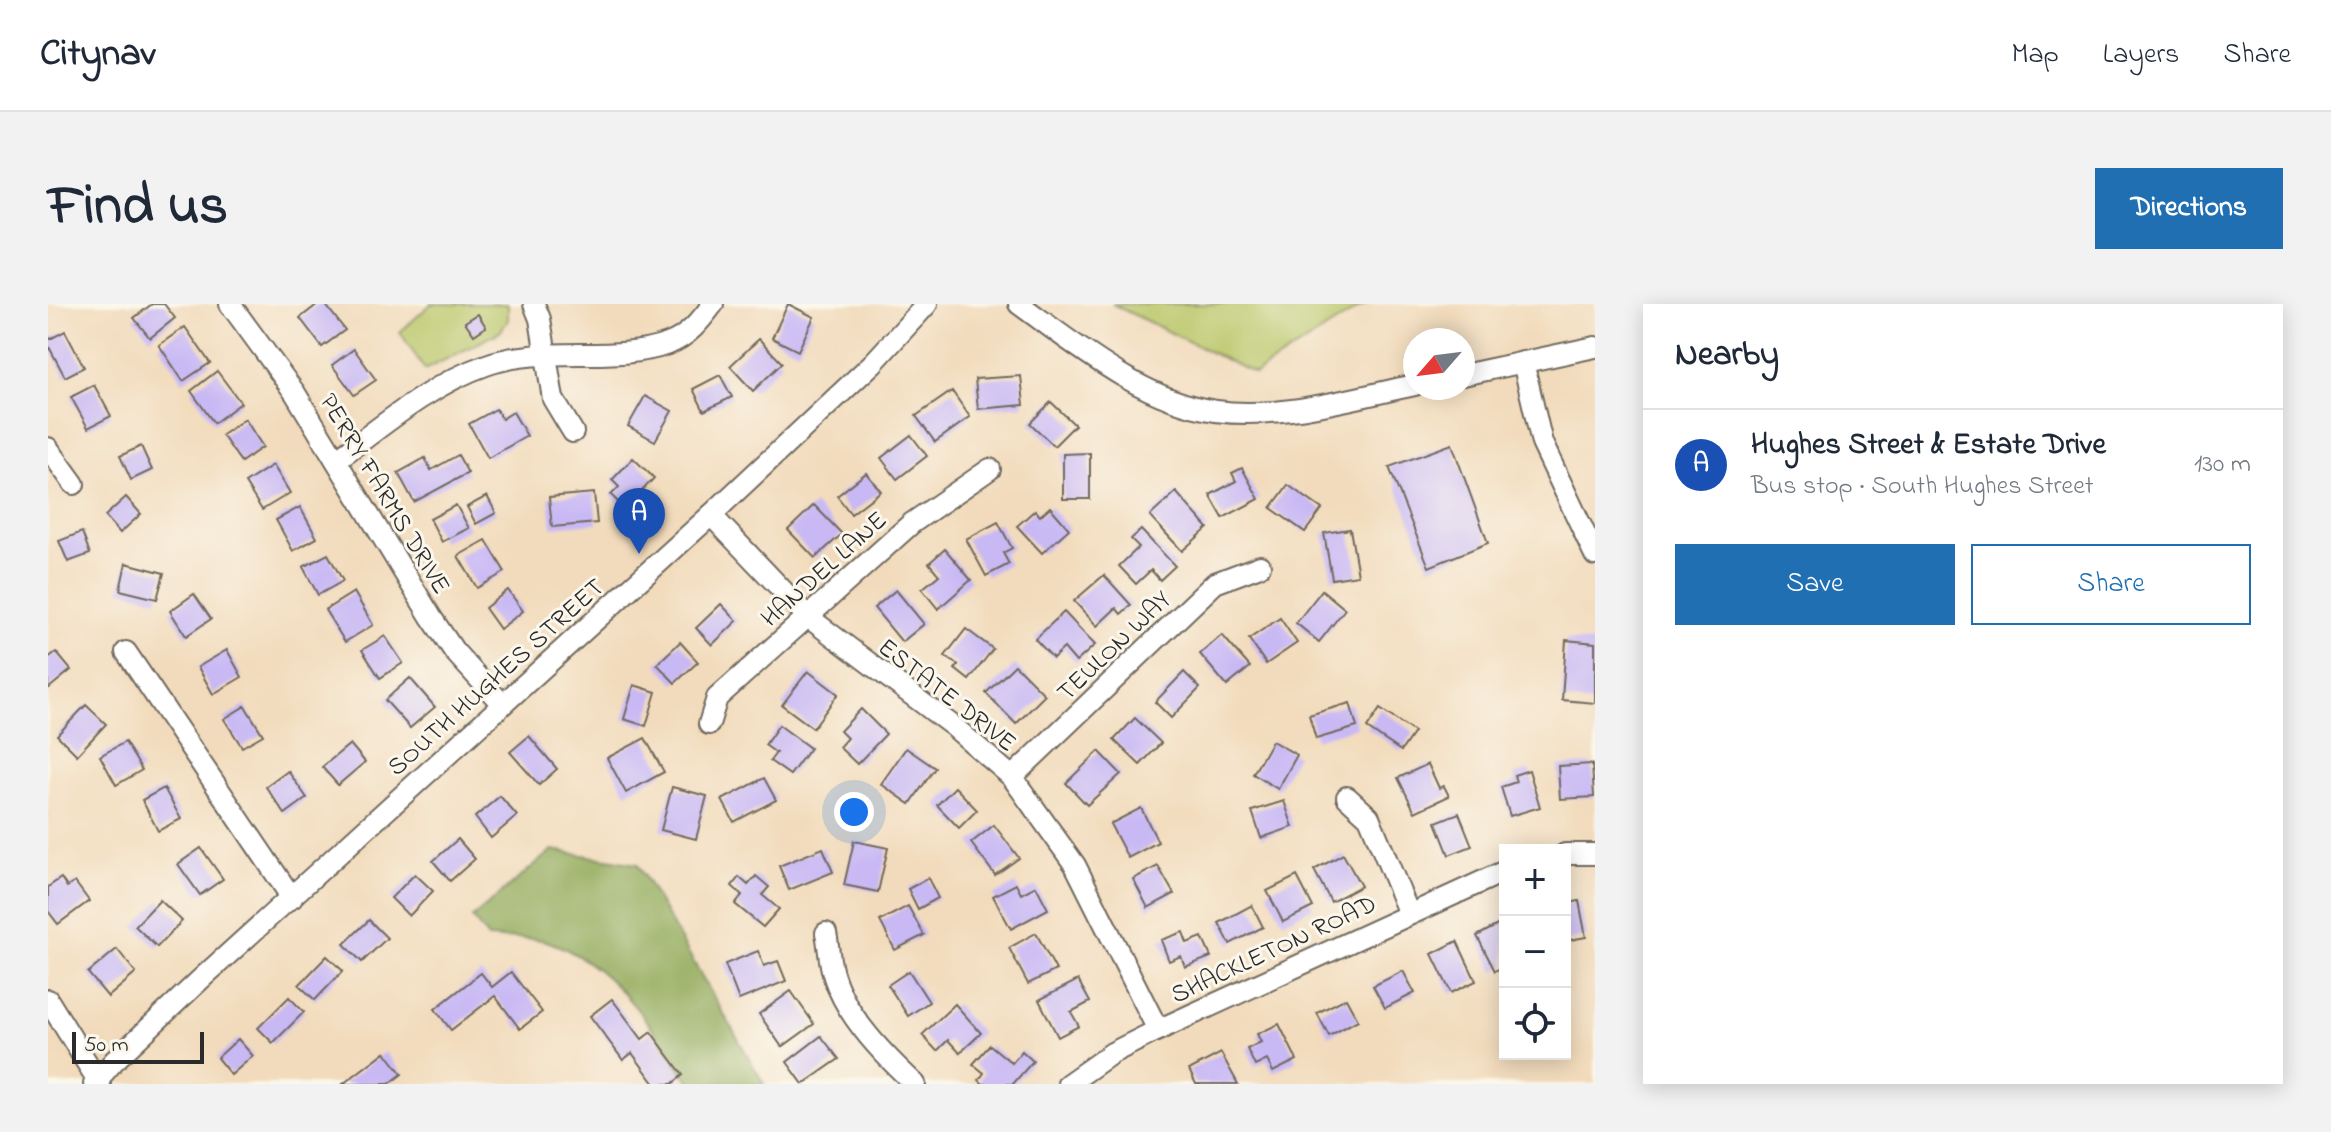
<!DOCTYPE html>
<html lang="en">
<head>
<meta charset="utf-8">
<style>
	body { margin:0; font-family:"Indie Flower",sans-serif; background:#f2f2f3; color:#1f2937 }
	.controls { position:absolute; right:24px; bottom:24px; display:grid; overflow:hidden; border-radius:0px; box-shadow:0 4px 20px #0003 }
	.controls button { width:72px; height:72px; display:grid; place-items:center; padding:0; border:0; border-bottom:2px solid #e0e1e3; background:#fff; color:#1f2937; font:40px sans-serif }
	.compass { position:absolute; left:1355px; top:24px; width:72px; height:72px; border-radius:50%; background:#fff; box-shadow:0 4px 20px #0003; rotate:242deg }
	.scale { position:absolute; left:24px; bottom:20px; width:132px; box-sizing:border-box; padding-left:8px; border:4px solid #2b2b2b; border-top:0; font-size:22px; line-height:28px; white-space:nowrap; color:#2b2b2b; -webkit-text-stroke:6px #fbf7ec; paint-order:stroke }
	.you { position:absolute; left:806px; top:508px; width:28px; height:28px; margin:-20px; border:6px solid #fff; border-radius:50%; background:#1a73e8; box-shadow:0 0 0 12px #1a73e833 }
	.badge { display:grid; place-items:center; width:52px; height:52px; border-radius:50%; background:#1f6fb2; color:#fff; font-size:26px; font-weight:700 }
	.pin { position:absolute; translate:-50% -66px; filter:drop-shadow(0 2px 4px #0008) }
	.pin::after { content:''; position:absolute; top:42px; width:28px; height:24px; background:inherit; clip-path:polygon(0 0,100% 0,50% 100%) }
	.list { margin:0; padding:0; list-style:none }
	h2 { display:flex; justify-content:space-between; align-items:center; height:104px; margin:0; padding:0 32px; font-size:34px }
	h2 small { font-size:26px; font-weight:400; color:#747a83 }
	.list li { display:grid; grid-template-columns:52px 1fr auto; gap:24px; align-items:center; box-sizing:border-box; height:112px; padding:0 32px; border-top:2px solid #e0e1e3 }
	.list b { display:block; font-size:30px; white-space:nowrap }
	.list p { margin:0; font-size:26px; white-space:nowrap; color:#747a83 }
	.list em { font-size:26px; font-style:normal; color:#747a83 }
	.actions { display:flex; gap:16px; padding:24px 32px }
	.actions a { flex:1; padding:18px 0; border:2px solid #1f6fb2; border-radius:0px; text-align:center; font-size:28px; color:#1f6fb2 }
	.actions .main { background:#1f6fb2; color:#fff }
	.icon { flex:none; width:44px; height:44px; fill:none; stroke:currentColor; stroke-width:2; stroke-linecap:round; stroke-linejoin:round }
	.map { position:relative; flex:none; width:1547px; height:780px; overflow:hidden; border-radius:0px }
	header { display:flex; align-items:center; gap:48px; box-sizing:border-box; height:112px; padding:0 40px; background:#fff; border-bottom:2px solid #e0e1e3 }
	header strong { font-size:38px }
	nav { display:flex; gap:44px; margin-inline-start:auto; font-size:28px }
	.intro { display:flex; align-items:center; justify-content:space-between; box-sizing:border-box; height:192px; padding:0 48px }
	h1 { margin:0; font-size:56px }
	.button { padding:20px 36px; border-radius:0px; background:#1f6fb2; color:#fff; font-size:28px; font-weight:700 }
	main { display:flex; gap:48px; padding:0 48px }
	aside { flex:1; background:#fff; border-radius:0px; box-shadow:0 4px 20px #0003 }
	.map>svg:first-child { display:block }
</style>
</head>
<body>
<header>
<strong>Citynav</strong>
<nav><a>Map</a><a>Layers</a><a>Share</a></nav>
</header>
<div class="intro"><h1>Find us</h1><a class="button">Directions</a></div>
<main>
<div class="map">
<svg width="1547" height="780" viewBox="0 0 1547 780">
	<rect width="100%" height="100%" fill="#fbf7ec"/>
	<filter id="ink" filterUnits="userSpaceOnUse"><feTurbulence type="fractalNoise" baseFrequency=".0125" numOctaves="2"/><feDisplacementMap in="SourceGraphic" scale="16" xChannelSelector="R" yChannelSelector="G"/><feConvolveMatrix kernelMatrix="1 2 1 2 8 2 1 2 1" color-interpolation-filters="sRGB"/></filter>
	<filter id="wash" filterUnits="userSpaceOnUse"><feTurbulence type="fractalNoise" baseFrequency=".006" numOctaves="4" result="noise"/><feDisplacementMap in="SourceGraphic" scale="32" xChannelSelector="R" yChannelSelector="G"/><feGaussianBlur stdDeviation="1.8" result="paint"/><feColorMatrix in="noise" values="0 0 0 0 0 0 0 0 0 0 0 0 0 0 0 0 0 1.4 0 .05"/><feComposite in="paint" operator="in"/></filter>
	<g filter="url(#wash)">
		<rect width="100%" height="100%" fill="#f2dbbc"/>
		<g fill="#bac667" stroke="#727849" stroke-width="2">
			<path d="M383 0H460V16L452 28 377 66 352 28Z"/>
			<path d="M1064 0H1317L1207 70Z"/>
		</g>
		<path fill="#93ab5c" stroke="#5f6b44" stroke-width="2" d="M504 546 589 560 716 780H643C607 727 565 660 501 638 484 632 459 635 440 634L424 614Z"/>
		<g id="blocks">
			<g fill="#c8b8f4">
				<path d="M104 0H116L127 14 102 34 86 14Z"/>
				<path d="M270 0H277L297 26 274 43 252 14Z"/>
				<path d="M740 0 766 13 750 47 724 34Z"/>
				<path d="M430 10 438 23 426 31 417 18Z"/>
				<path d="M137 23 162 59 135 77 111 41Z"/>
				<path d="M17 27 36 63 17 73 0 41V36Z"/>
				<path d="M711 35 734 59 705 87 682 62Z"/>
				<path d="M306 45 328 76 306 91 284 61Z"/>
				<path d="M169 67 193 99 166 119 143 87Z"/>
				<path d="M672 71 684 93 656 107 645 85Z"/>
				<path d="M973 72 976 101 930 105 927 75Z"/>
				<path d="M46 81 63 112 40 124 23 93Z"/>
				<path d="M904 87 922 113 887 138 868 112Z"/>
				<path d="M597 92 624 107 607 137 580 122Z"/>
				<path d="M1003 98 1027 121 1006 142 982 119Z"/>
				<path d="M448 105 454 115 465 108 479 132 440 154 421 120Z"/>
				<path d="M197 115 215 143 193 158 174 131Z"/>
				<path d="M863 131 879 152 849 175 833 154Z"/>
				<path d="M1404 140 1440 239 1381 263 1341 163Z"/>
				<path d="M93 142 104 166 83 176 72 152Z"/>
				<path d="M1042 149V195H1015V150Z"/>
				<path d="M410 151 420 169 366 198 350 169 377 154 383 166Z"/>
				<path d="M585 154 606 174 577 205 563 191 571 183 564 176Z"/>
				<path d="M225 161 242 189 214 206 197 179Z"/>
				<path d="M1194 164 1211 195 1175 214 1162 191 1188 177 1184 169Z"/>
				<path d="M818 169 833 187 803 210 789 192Z"/>
				<path d="M1240 181 1274 205 1257 228 1223 204Z"/>
				<path d="M1128 188 1160 224 1134 247 1102 212Z"/>
				<path d="M546 189 549 219 504 223 501 193Z"/>
				<path d="M439 192 448 209 428 220 419 203Z"/>
				<path d="M78 193 93 210 72 229 57 212Z"/>
				<path d="M408 201 421 224 394 238 382 215Z"/>
				<path d="M766 201 794 230 767 254 740 226Z"/>
				<path d="M252 203 269 234 245 247 228 216Z"/>
				<path d="M1002 203 1021 225 994 249 969 222 987 206 992 212Z"/>
				<path d="M950 218 964 244 955 249 961 260 938 272 918 235Z"/>
				<path d="M1302 225 1310 271 1284 275 1276 229Z"/>
				<path d="M1093 226 1127 262 1112 276 1103 266 1088 280 1071 262 1091 243 1083 235Z"/>
				<path d="M34 228 42 250 20 258 11 237Z"/>
				<path d="M438 236 457 268 429 284 410 252Z"/>
				<path d="M897 245 923 276 890 305 874 285 891 271 881 259Z"/>
				<path d="M280 250 295 277 270 291 255 263Z"/>
				<path d="M78 259 116 269 109 295 72 286Z"/>
				<path d="M1056 271 1083 301 1073 310 1068 304 1049 322 1026 297Z"/>
				<path d="M460 286 475 307 452 325 437 304Z"/>
				<path d="M848 286 876 320 854 338 826 304Z"/>
				<path d="M1274 286 1297 305 1271 338 1248 319Z"/>
				<path d="M306 288 325 321 297 338 277 306Z"/>
				<path d="M146 290 163 315 138 332 122 307Z"/>
				<path d="M673 300 689 317 664 341 648 324Z"/>
				<path d="M1016 308 1047 341 1028 358 1016 344 1005 354 987 335Z"/>
				<path d="M1232 314 1249 339 1218 360 1201 335Z"/>
				<path d="M918 325 945 345 921 376 907 365 910 361 897 352Z"/>
				<path d="M1174 331 1202 363 1179 382 1152 350Z"/>
				<path d="M337 332 355 359 332 374 314 346Z"/>
				<path d="M1518 336 1547 339V399L1514 396Z"/>
				<path d="M632 338 650 358 627 379 609 360Z"/>
				<path d="M179 346 194 373 165 390 150 363Z"/>
				<path d="M8 348 23 366 0 385V354Z"/>
				<path d="M967 361 997 391 968 420 938 389Z"/>
				<path d="M760 367 790 390 765 424 734 401Z"/>
				<path d="M1136 368 1152 384 1123 414 1107 398Z"/>
				<path d="M362 374 387 403 362 424 337 396Z"/>
				<path d="M586 381 608 388 598 422 576 415Z"/>
				<path d="M1302 399 1309 423 1268 435 1261 411Z"/>
				<path d="M38 401 58 420 29 451 9 431Z"/>
				<path d="M197 402 215 431 194 443 176 415Z"/>
				<path d="M813 405 838 430 809 460 791 443 799 434 792 427Z"/>
				<path d="M1332 405 1366 428 1353 447 1319 424Z"/>
				<path d="M1087 414 1113 439 1092 461 1066 436Z"/>
				<path d="M731 421 762 444 742 471 722 457 728 449 717 441Z"/>
				<path d="M481 432 509 465 491 481 462 448Z"/>
				<path d="M597 434 616 468 578 489 559 454Z"/>
				<path d="M1224 437 1249 451 1230 485 1205 470Z"/>
				<path d="M77 438 94 466 68 481 52 452Z"/>
				<path d="M302 440 317 458 290 481 274 463Z"/>
				<path d="M858 444 887 464 862 500 833 480Z"/>
				<path d="M1051 447 1073 470 1039 501 1018 479Z"/>
				<path d="M1380 460 1391 484 1396 482 1401 492 1367 508 1350 474Z"/>
				<path d="M1544 460 1546 493 1512 495 1510 462Z"/>
				<path d="M1481 466 1492 503 1462 512 1453 483 1468 478 1466 471Z"/>
				<path d="M240 467 259 494 237 510 218 483Z"/>
				<path d="M716 474 728 496 686 518 674 496Z"/>
				<path d="M624 483 659 492 648 535 613 526Z"/>
				<path d="M907 483 929 506 911 524 889 501Z"/>
				<path d="M116 484 133 515 110 527 94 496Z"/>
				<path d="M452 492 469 512 443 534 427 513Z"/>
				<path d="M1236 497 1245 523 1213 534 1204 507Z"/>
				<path d="M1093 504 1110 538 1080 554 1062 520Z"/>
				<path d="M1411 509 1424 542 1401 551 1388 518Z"/>
				<path d="M946 521 971 554 947 571 923 539Z"/>
				<path d="M410 535 427 555 402 577 385 557Z"/>
				<path d="M806 537 840 544 830 588 796 581Z"/>
				<path d="M153 544 175 575 152 591 130 560Z"/>
				<path d="M775 544 785 568 741 586 731 562Z"/>
				<path d="M1295 550 1313 582 1283 598 1266 566Z"/>
				<path d="M1110 562 1126 590 1100 604 1085 575Z"/>
				<path d="M367 570 385 587 361 612 343 594Z"/>
				<path d="M708 572 721 583 714 591 731 605 715 623 687 600 694 591 684 582 691 573 700 581Z"/>
				<path d="M1249 572 1265 603 1235 618 1219 587Z"/>
				<path d="M13 574 19 583 27 578 41 597 10 620 0 607V583Z"/>
				<path d="M880 574 890 594 870 605 860 585Z"/>
				<path d="M968 580 973 590 988 582 1000 605 963 625 945 592Z"/>
				<path d="M112 596 134 617 109 643 87 622Z"/>
				<path d="M1531 597 1538 633 1517 637V600Z"/>
				<path d="M1204 601 1215 623 1182 640 1171 619Z"/>
				<path d="M860 602 876 631 847 646 832 617Z"/>
				<path d="M321 616 339 634 314 658 296 640Z"/>
				<path d="M1457 617V662L1447 667 1429 632Z"/>
				<path d="M1135 628 1139 639 1154 633 1163 653 1137 663 1133 652 1121 657 1113 636Z"/>
				<path d="M988 629 1008 666 980 680 961 644Z"/>
				<path d="M1409 637 1428 677 1403 689 1384 650Z"/>
				<path d="M69 645 88 669 60 693 40 669Z"/>
				<path d="M710 647 716 662 730 657 738 677 691 696 677 660Z"/>
				<path d="M279 652 295 667 267 696 251 681Z"/>
				<path d="M861 667 881 698 860 712 840 681Z"/>
				<path d="M1355 667 1367 689 1337 704 1325 682Z"/>
				<path d="M463 668 494 708 472 725 447 692 403 726 387 705 433 669 444 683Z"/>
				<path d="M1030 676 1042 698 1023 708 1031 722 1010 733 991 696Z"/>
				<path d="M743 687 766 720 734 743 711 710Z"/>
				<path d="M241 693 256 708 225 739 210 724Z"/>
				<path d="M1298 694 1310 716 1281 732 1269 709Z"/>
				<path d="M564 695 594 735 603 728 635 771 624 780H607L584 749 575 756 542 712Z"/>
				<path d="M907 700 933 729 912 749 900 736 889 747 874 731Z"/>
				<path d="M1231 720 1249 756 1225 768 1219 756 1207 762 1199 745 1213 738 1209 730Z"/>
				<path d="M773 732 791 755 755 780 739 758Z"/>
				<path d="M190 735 205 752 183 771 169 754Z"/>
				<path d="M942 741 964 759 974 747 985 757 965 780H935L931 776 936 769 925 760Z"/>
				<path d="M337 748 354 770 341 780H295Z"/>
				<path d="M1173 749 1190 780H1148L1141 766Z"/>
			</g>
		</g>
	</g>
	<g filter="url(#ink)">
		<use href="#blocks" fill-opacity="0" stroke="#71695e" stroke-width="2"/>
		<g fill="none" stroke-linecap="round" stroke-linejoin="round">
			<defs>
				<g id="minor">
					<path d="M182 0 247 89 383 313 406 347 454 400"/>
					<path d="M486 0 492 15 505 95 525 128"/>
					<path d="M971 0C1029 42 1095 97 1168 107 1232 116 1304 94 1367 81"/>
					<path d="M1475 58 1494 139 1547 251"/>
					<path d="M1415 71 1547 43"/>
					<path d="M0 144 26 180"/>
					<path d="M288 156C334 122 383 80 438 61 498 40 565 60 620 40 640 33 653 16 665 0"/>
					<path d="M663 211 760 313 905 422 964 473 1027 561 1110 726"/>
					<path d="M78 348 244 594"/>
					<path d="M661 420 669 394 864 219 942 165"/>
					<path d="M964 473 1167 279 1212 262"/>
					<path d="M1299 493 1321 513 1361 610"/>
					<path d="M1517 550H1547"/>
					<path d="M778 629C781 643 781 659 786 673 799 714 837 752 867 780"/>
					<path d="M0 696 52 780"/>
					<path d="M46 780 66 757 154 674 663 211 825 59 879 0"/>
					<path d="M1020 780 1064 749 1110 726 1457 567"/>
				</g>
			</defs>
			<use href="#minor" stroke="#71695e" stroke-width="24"/>
			<use href="#minor" stroke="#fff" stroke-width="20"/>
		</g>
	</g>
	<g text-anchor="middle" stroke-width="6" stroke-linejoin="round" paint-order="stroke">
		<g font-size="26" fill="#2b2b2b" stroke="#fbf7ec">
			<text transform="translate(338 189) rotate(59)" y="9">PERRY FARMS DRIVE</text>
			<text transform="translate(775 264) rotate(-42)" y="9">HANDEL LANE</text>
			<text transform="translate(1065 341) rotate(-44)" y="9">TEULON WAY</text>
			<text transform="translate(447 372) rotate(-42)" y="9">SOUTH HUGHES STREET</text>
			<text transform="translate(900 390) rotate(38)" y="9">ESTATE DRIVE</text>
			<text transform="translate(1225 644) rotate(-25)" y="9">SHACKLETON ROAD</text>
		</g>
	</g>
</svg>
<div class="controls">
<button>+</button>
<button>−</button>
<button><svg class="icon" aria-label="locate" viewBox="0 0 24 24"><circle cx="12" cy="12" r="6"/><path d="M12 2v4M12 18v4M2 12h4M18 12h4"/></svg></button>
</div>
<svg class="compass" viewBox="-18 -18 36 36"><path d="M0-13l5 13h-10z" fill="#e53935"/><path d="M0 13l5-13h-10z" fill="#747a83"/></svg>
<div class="scale">50 m</div>
<div class="you"></div>
<div class="pin badge" style="left:591px;top:250px;background:#1a4fb4">A</div>
</div>
<aside>
<h2>Nearby<small></small></h2>
<ul class="list">
<li><span class="badge" style="background:#1a4fb4">A</span><div><b>Hughes Street &amp; Estate Drive</b><p>Bus stop · South Hughes Street</p></div><em>130 m</em></li>
</ul>
<div class="actions"><a class="main">Save</a><a>Share</a></div>
</aside>
</main>
</body>
</html>
